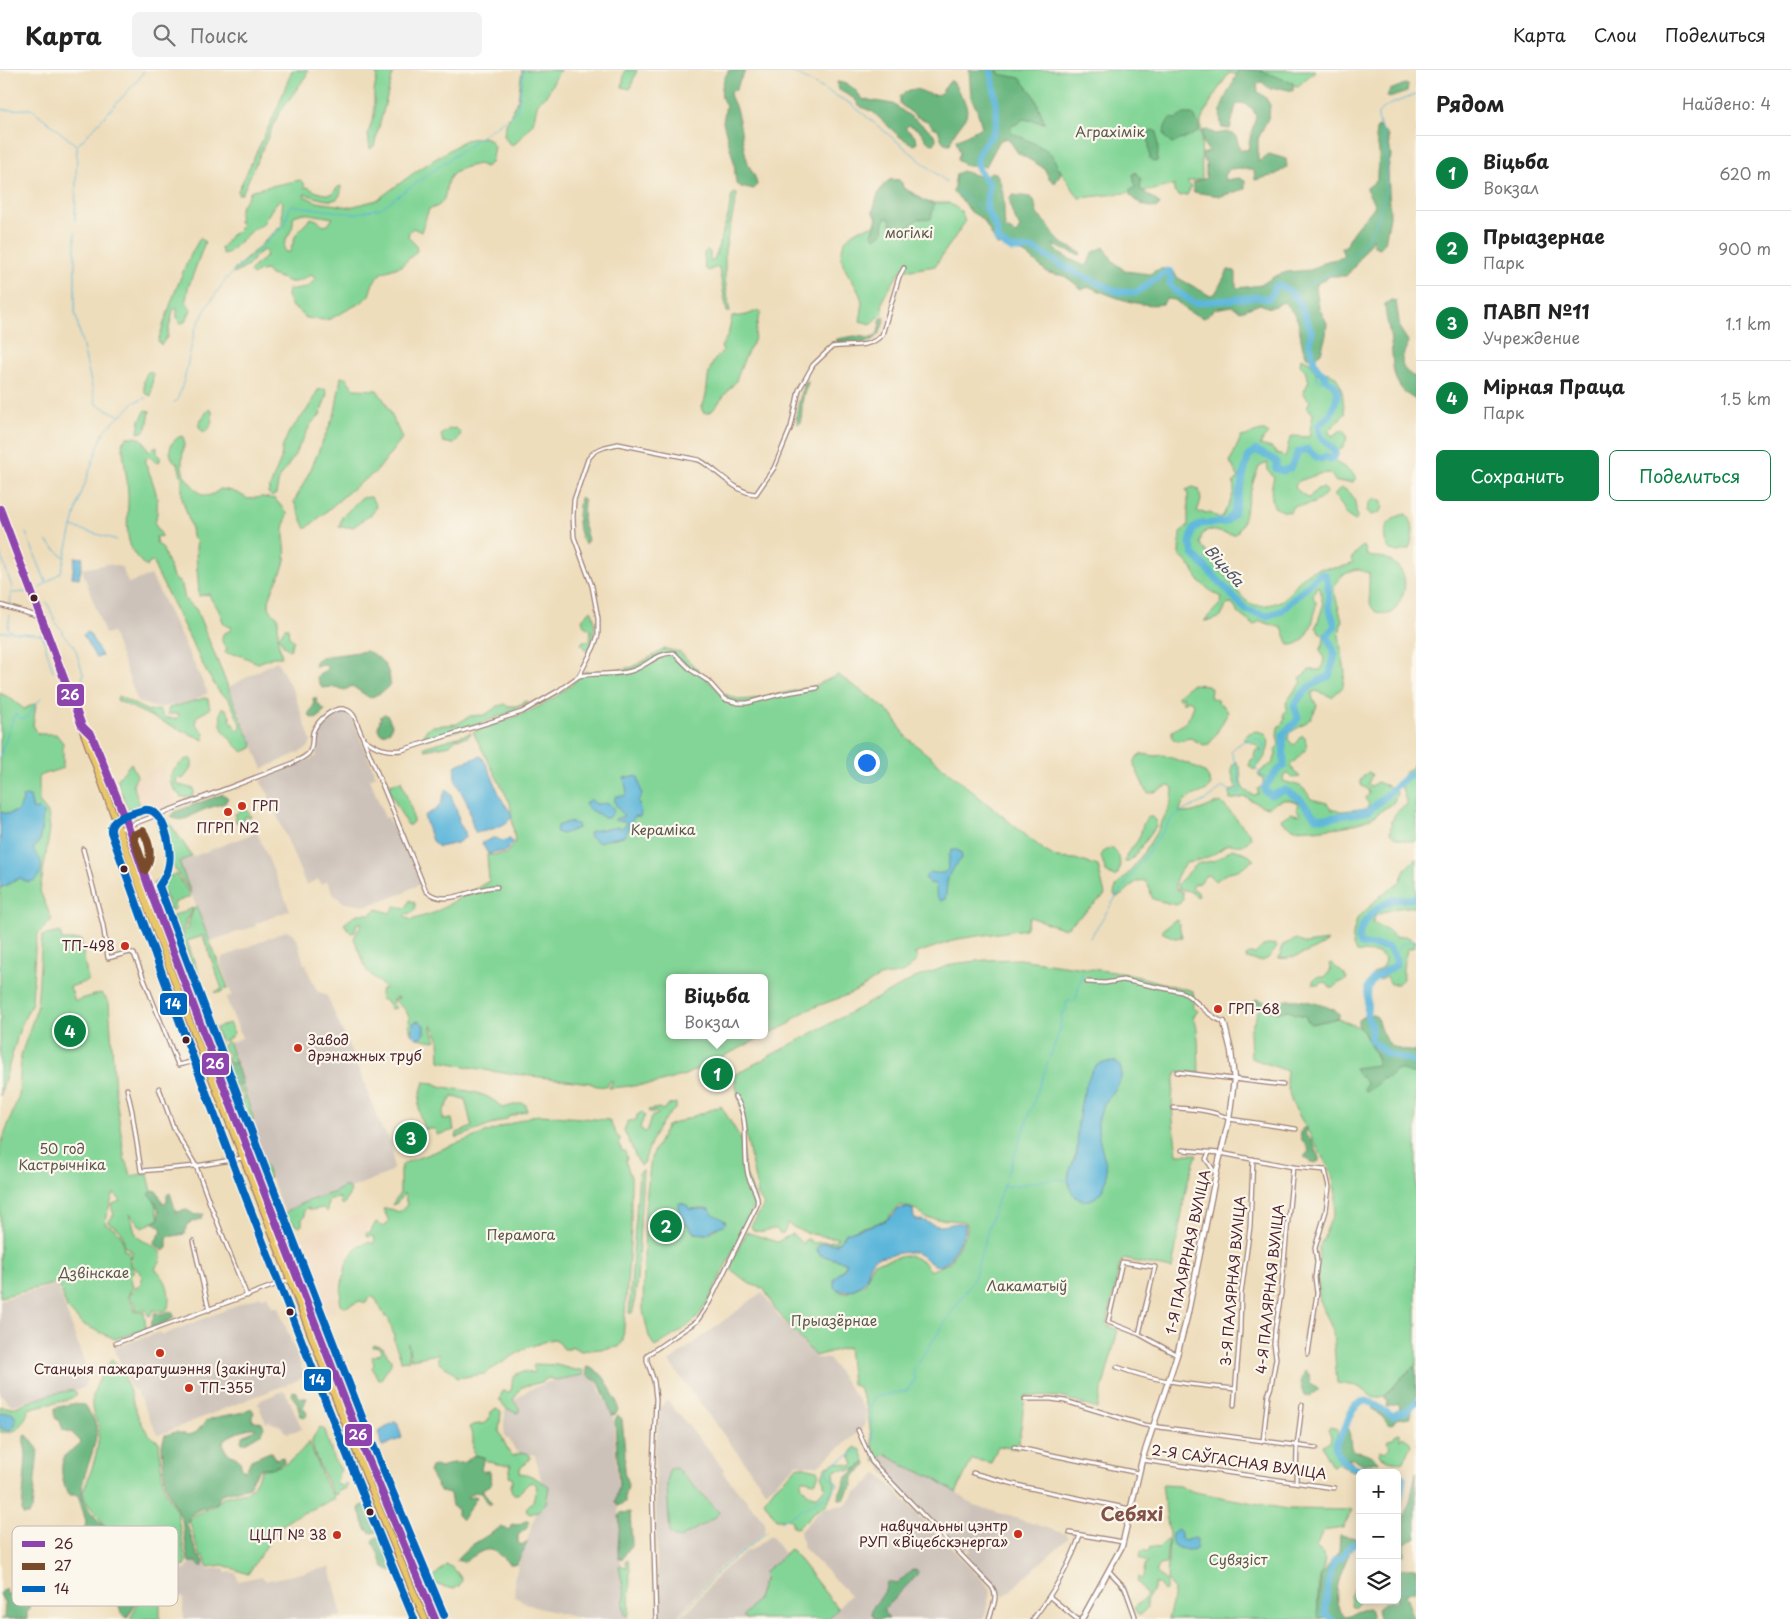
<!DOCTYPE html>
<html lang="ru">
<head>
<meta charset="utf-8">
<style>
	body { margin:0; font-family:"Playpen Sans",sans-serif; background:#f2f2f2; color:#222 }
	.controls { position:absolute; right:15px; bottom:15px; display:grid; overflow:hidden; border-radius:8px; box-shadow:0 2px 12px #0003 }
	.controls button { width:45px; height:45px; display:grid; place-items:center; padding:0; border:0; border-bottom:1px solid #e0e0e0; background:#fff; color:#222; font:25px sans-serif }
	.you { position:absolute; left:866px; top:692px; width:18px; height:18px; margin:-12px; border:4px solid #fff; border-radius:50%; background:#1a73e8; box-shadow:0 0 0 8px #1a73e833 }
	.badge { display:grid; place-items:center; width:32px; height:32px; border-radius:50%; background:#0b8043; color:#fff; font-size:16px; font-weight:700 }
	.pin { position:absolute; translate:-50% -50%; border:2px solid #fff; box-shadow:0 1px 5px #0006 }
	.popup { position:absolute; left:666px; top:904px; width:102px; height:65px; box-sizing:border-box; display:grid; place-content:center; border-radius:8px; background:#fff; filter:drop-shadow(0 1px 4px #0005); font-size:16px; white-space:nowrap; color:#767676 }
	.popup b { font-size:19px; color:#222 }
	.popup::after { content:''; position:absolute; left:50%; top:100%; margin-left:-10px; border:10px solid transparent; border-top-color:#fff }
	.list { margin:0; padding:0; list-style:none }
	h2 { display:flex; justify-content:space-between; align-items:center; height:65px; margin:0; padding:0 20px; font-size:21px }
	h2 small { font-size:16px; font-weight:400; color:#767676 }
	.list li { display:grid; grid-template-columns:32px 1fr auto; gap:15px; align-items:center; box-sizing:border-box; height:75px; padding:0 20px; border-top:1px solid #e0e0e0 }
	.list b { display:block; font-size:19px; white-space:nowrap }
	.list p { margin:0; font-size:16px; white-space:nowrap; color:#767676 }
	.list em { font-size:16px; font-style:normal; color:#767676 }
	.actions { display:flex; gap:10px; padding:15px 20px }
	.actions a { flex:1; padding:11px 0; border:1px solid #0b8043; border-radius:8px; text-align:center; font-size:18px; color:#0b8043 }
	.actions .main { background:#0b8043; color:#fff }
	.icon { flex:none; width:28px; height:28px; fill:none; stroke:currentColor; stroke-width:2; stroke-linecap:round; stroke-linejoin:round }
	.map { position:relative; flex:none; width:1416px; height:1549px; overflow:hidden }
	header { display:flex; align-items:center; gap:30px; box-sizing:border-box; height:70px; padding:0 25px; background:#fff; border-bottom:1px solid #e0e0e0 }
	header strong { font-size:24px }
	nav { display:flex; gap:28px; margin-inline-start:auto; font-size:18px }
	.search { width:350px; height:45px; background:#f2f2f2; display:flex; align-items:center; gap:12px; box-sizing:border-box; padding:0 18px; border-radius:8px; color:#767676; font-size:19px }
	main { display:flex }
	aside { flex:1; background:#fff }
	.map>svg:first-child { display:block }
</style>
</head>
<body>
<header>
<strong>Карта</strong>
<div class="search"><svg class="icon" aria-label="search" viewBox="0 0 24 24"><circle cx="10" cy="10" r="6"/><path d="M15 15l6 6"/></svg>Поиск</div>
<nav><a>Карта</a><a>Слои</a><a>Поделиться</a></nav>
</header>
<main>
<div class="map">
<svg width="1416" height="1549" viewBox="0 0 1416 1549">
	<rect width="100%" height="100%" fill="#fbf7ec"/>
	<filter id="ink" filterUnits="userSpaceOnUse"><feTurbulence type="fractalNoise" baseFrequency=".02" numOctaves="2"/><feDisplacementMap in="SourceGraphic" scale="10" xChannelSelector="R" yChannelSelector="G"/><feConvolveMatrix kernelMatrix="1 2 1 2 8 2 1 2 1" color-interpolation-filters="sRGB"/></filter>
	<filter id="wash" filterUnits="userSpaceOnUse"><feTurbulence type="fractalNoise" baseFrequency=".0096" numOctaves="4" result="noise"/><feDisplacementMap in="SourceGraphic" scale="20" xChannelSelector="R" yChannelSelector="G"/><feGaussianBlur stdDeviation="1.12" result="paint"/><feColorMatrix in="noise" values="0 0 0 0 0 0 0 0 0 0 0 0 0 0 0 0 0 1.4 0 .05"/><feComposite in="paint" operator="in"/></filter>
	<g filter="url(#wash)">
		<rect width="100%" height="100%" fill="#edb"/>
		<g fill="#efd6bc">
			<path d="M161 696 177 736 146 748 133 711 137 706Z"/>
			<path d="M362 1143 368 1157 358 1172 350 1176 339 1205 337 1241 326 1244 297 1168 322 1158 326 1160 330 1158 331 1155Z"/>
		</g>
		<g fill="#cdc2b9" fill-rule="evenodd">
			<path d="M108 494 122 497 128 513 151 505 208 623 190 632 157 638 138 632 112 562 105 564 82 499Z"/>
			<path d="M277 591 294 623 311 671 308 678 263 699 229 617Z"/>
			<path d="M344 643 352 648 376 706 370 709 385 748 388 747 392 757 397 755 421 814 409 819 404 823 366 836 345 833 334 825 327 811 321 814 318 809 306 815 268 723 261 713V710L317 686 314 679 320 657 329 648Z"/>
			<path d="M257 762 290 840 255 854 256 856 210 871 179 792Z"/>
			<path d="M286 861 293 863 297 869 304 894H308L306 897 317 921 327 926 358 997 382 1059 388 1066 393 1083V1098L389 1103 338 1123 284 1142 250 1052 255 1050 230 973 242 968 226 928 232 925 221 895 222 888 226 886Z"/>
			<path d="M57 1215 88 1303 84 1318 12 1335 0 1324V1230Z"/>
			<path d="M762 1222 778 1245 816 1288 829 1289 866 1341 865 1354 859 1362 817 1396H803L798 1393 766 1421 669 1292Z"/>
			<path d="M268 1225 272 1237H278L305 1307 158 1365 137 1322 131 1318 114 1278 160 1262 163 1265 260 1226 261 1228Z"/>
			<path d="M586 1304 598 1310 599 1320 613 1346 618 1418 619 1481 628 1527 629 1549H582L534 1537 515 1527 514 1509 544 1420 535 1385 516 1381 509 1369 505 1367 504 1356 506 1336 527 1321 548 1312Z"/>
			<path d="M283 1321 286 1323 289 1332 290 1331 302 1359 288 1363 284 1361 281 1356 269 1352 266 1353 258 1334 261 1330Z"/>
			<path d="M667 1330 724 1399 722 1402 765 1452 764 1463 718 1499 678 1545V1549H658L655 1379 661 1337ZM676 1398 719 1442 714 1448 680 1468 668 1438V1403L670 1399Z"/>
			<path d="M884 1384 905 1396 931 1406 974 1435 1066 1464 1068 1468 1004 1526 967 1485V1483L970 1480 968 1477 961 1480 949 1467V1464L945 1462 882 1400 881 1395 875 1392Z"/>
			<path d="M878 1403 918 1444 917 1446 920 1448H922L991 1519 984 1549H828L850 1525 803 1477 800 1461 823 1438 846 1435 855 1425 854 1424 857 1421 858 1422Z"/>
			<path d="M771 1465 784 1484 763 1503 765 1507 756 1531 743 1546 748 1549H684V1546L720 1503 745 1482 753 1479Z"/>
			<path d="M204 1489 207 1499 224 1498 226 1502 236 1503 238 1511 262 1506 265 1511 330 1497 342 1546 320 1549H183V1528L155 1517 170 1497 186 1500 190 1492Z"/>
		</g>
		<g fill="#82d596" stroke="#667a60" fill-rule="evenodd">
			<path d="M292 0H308L306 6 278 45 242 124H238V121L277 39Z"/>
			<path d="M378 0H394L374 76 370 79 368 64 374 45V22Z"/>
			<path d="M522 0H560L546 26 538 32 533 53 516 73 510 75 504 66 505 57 518 29Z"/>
			<path d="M625 0H637L630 19 622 17Z"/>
			<path d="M996 0H1316L1298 16 1229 3 1213 27 1201 51 1202 109 1187 112 1191 117 1187 125 1179 126 1174 122V115L1153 120 1079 128 1059 98 1012 67Z"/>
			<path d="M483 67 489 69 494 77 491 93 485 97 479 94C470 96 459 98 452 105 441 117 452 135 429 139L421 162 413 158 409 162 408 167 416 175 417 181 401 196 381 203 373 213 369 225 362 232 330 249 324 250 306 248 298 240 292 237 287 226 288 219C301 221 309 218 316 208L310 205C287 219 291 209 270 205L266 200 257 202 253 205 250 202C255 192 262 193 267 184L264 180 257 184 248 196 234 204 232 202 282 155C283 146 281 142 283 132L280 129 273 137 262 155 251 161 228 183 223 184 221 179 231 165 238 161 242 154 239 152 240 138 252 120 300 110 304 113 305 118 308 117C315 122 323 125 332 124L338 117 341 116C343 140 317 127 305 124L304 126 317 132 350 137 377 130 418 100 465 70ZM303 143 333 148 328 155 324 156 317 150 311 148 296 164 290 182H285C281 170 292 164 293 154 293 151 293 148 294 146Z"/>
			<path d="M890 110H899L902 113 903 118 917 125 927 133H949L961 141 965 152 935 196 911 200 903 198C899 202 898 206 894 211 887 221 880 230 883 243L871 254 860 251C861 245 863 237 862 232 860 222 853 212 848 204 838 189 839 171 856 161 862 158 869 157 875 155L877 148 873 142C876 130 879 116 890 110Z"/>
			<path d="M735 123 737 124 725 180V210L730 242H727L719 198 717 197 708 201 705 198 704 183 707 180 710 182V192L714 190 728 146 732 125Z"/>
			<path d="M200 168 205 172 188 218 186 231 191 240 185 252 180 253 177 248V237L173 240 167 267 161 275 158 271C170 236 181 200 200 168Z"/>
			<path d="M759 240 761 242 758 250 754 271 745 287 736 311 712 341 707 343 703 342 702 337C712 317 701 300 723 281L721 277 728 265 732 247 747 245Z"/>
			<path d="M1301 288 1310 292 1317 304C1344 295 1342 328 1345 344L1328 361 1332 366 1343 359C1353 371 1340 379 1333 388 1340 398 1348 396 1356 408L1353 412H1336L1330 403 1319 404 1299 411 1296 414 1295 418 1307 428H1309L1317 419 1323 418 1327 421C1319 434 1307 436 1293 436L1290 442 1283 441 1274 437C1271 426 1270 418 1274 408L1268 400 1267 393 1259 397 1254 409 1242 454 1236 464C1227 465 1218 461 1208 460L1202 464 1200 473C1208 486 1218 497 1229 509 1236 517 1241 530 1252 534 1260 538 1278 534 1285 528 1294 519 1300 506 1312 501 1326 495 1338 501 1353 493L1351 489 1362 476 1365 478 1367 485C1374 489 1382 485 1389 490 1413 504 1406 525 1392 543 1363 548 1370 523 1369 503L1356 499 1343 505 1338 510 1334 516V521L1342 550 1339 565 1345 602 1343 617 1332 627 1316 621 1312 623 1313 630 1317 635C1311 653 1304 654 1289 663L1288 669 1291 673 1294 675 1302 665 1305 668 1307 678 1290 696 1300 707 1293 708 1287 704 1284 705 1283 711 1300 716 1306 721 1311 729 1327 733 1332 740 1342 741 1367 738 1369 734 1365 729 1369 724 1368 720 1362 716 1360 711 1364 705 1369 702 1372 704 1368 714 1370 717 1377 712 1395 719 1397 722C1393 739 1390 733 1380 742 1364 756 1337 757 1315 760L1309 758 1295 759 1282 752 1281 749 1291 743 1298 745 1300 743 1296 740 1298 733C1287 727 1279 730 1269 737L1262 736 1245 727 1230 730V721L1237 719 1235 715 1231 699 1235 691C1248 704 1231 717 1254 725L1258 724V719L1263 715V708L1258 705 1262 700 1273 693 1276 684 1275 679 1279 675 1277 665 1278 657 1282 654 1285 648 1283 645 1287 639 1286 633 1297 617 1302 613 1300 608 1309 600H1321L1324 589 1320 580 1323 575 1324 565 1319 562 1316 557 1323 536 1320 517H1316L1313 527 1316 532C1315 548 1309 576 1289 575L1282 558 1260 551 1254 555 1240 545 1232 534 1226 535 1221 547 1213 550 1204 551 1221 533 1222 527 1212 522 1199 511 1193 500 1179 484 1180 463 1188 456V424L1186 420 1193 417 1199 419 1201 430 1197 442 1210 443 1219 448 1223 446C1227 436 1237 423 1233 412L1239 408 1230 392 1241 367C1249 366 1256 361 1265 361L1268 364 1264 368 1260 375 1272 378 1276 383 1281 384 1285 388C1288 380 1287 373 1292 366L1309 367 1313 344 1307 337 1310 331 1303 324 1309 311 1305 300 1300 295Z"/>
			<path d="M148 302H151L153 304 151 326 145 323C143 315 143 309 148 302Z"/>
			<path d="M341 307 346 308 354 319 377 320 386 333 402 368 377 401 352 419 306 459 294 432 310 401 335 343Z"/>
			<path d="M325 319 327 324 320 345 311 354 293 388 279 409 276 424 272 427 268 423 273 409 281 389 282 378 289 362 307 340 318 320Z"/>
			<path d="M209 339 212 341C212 351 213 356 204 363L199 357V352Z"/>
			<path d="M146 340 150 341 147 358 142 362 138 363 140 350Z"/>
			<path d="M456 358 461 363 458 370 453 374 443 372 441 365 449 359Z"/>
			<path d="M182 366 184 369C185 379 181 386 182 396 183 404 185 408 191 414 201 425 206 431 220 419 231 420 239 423 248 429L262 427 275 429 287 443C286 451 283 460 284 467 285 476 287 484 284 494 281 507 269 521 269 535 269 540 274 544 278 547V571L282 587H273L258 593 239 585 225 583 227 578C222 574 221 570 223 564L231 560V557L225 555C221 550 221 543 218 539 214 532 212 533 209 524L199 526C199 516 194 477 197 472L192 467 191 457 182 428V409L178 394C166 387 168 370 182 366Z"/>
			<path d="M127 367C144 367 142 368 149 382L154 377H157V384L160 387V391L157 393 149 386 146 389C145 396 149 401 151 407 158 426 159 435 155 454L162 466 156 467 157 474 162 477 173 507 182 515 185 530 196 539 246 661 253 673 252 678 243 682C239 679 223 662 222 658 220 652 220 643 222 638L226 639 230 646 231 652 238 660 241 659V656L229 629 220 623 207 603 156 500 154 492 149 493 147 497C120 477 129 452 128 423 127 407 124 390 122 373Z"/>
			<path d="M1342 418C1357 424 1355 434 1357 448L1355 451 1346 445 1343 437 1334 426 1338 420Z"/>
			<path d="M371 427 376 436 373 443 353 457H339L342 447 361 428Z"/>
			<path d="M1375 428 1382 432 1383 438 1379 443 1371 445 1367 441 1369 433Z"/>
			<path d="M1406 444C1416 454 1413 467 1409 479L1398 482 1390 480C1378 464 1387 447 1406 444Z"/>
			<path d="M591 540C597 549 595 569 589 580L586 581 581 574 583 571H590L591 560 584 556 582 549Z"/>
			<path d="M285 558H288L289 567 294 571 291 575V579L289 580 284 576 279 567Z"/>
			<path d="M665 579 680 582 720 622 740 630 762 628 812 617 838 605 876 631 893 646 906 667 1045 781 1057 788 1075 789 1098 796 1105 825 1065 859 1030 847 1025 859 958 869 914 884 917 886V890C898 912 894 900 876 909 869 913 863 918 856 921 842 929 798 939 791 953L685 1005 654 1014 609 1018 613 1011H610L608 1015C602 1018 595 1016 590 1013L490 1001 440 991 439 968 432 955V959L436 970 434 971 417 968 422 966 424 955 418 951 412 958 413 963 411 964C408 957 411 949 407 943 405 938 398 935 394 930L399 928 397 927 393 929 392 933 396 938 391 939 388 932 381 929 380 924 382 919 385 918 367 901 354 868 362 853H357L355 862 351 863 344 854 357 844H371L377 839 390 843 395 836 406 838 410 830 415 833V840L411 844 407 843 404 846 411 850 434 843 489 811 487 785 506 784 515 772 510 733 473 662C513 648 556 635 584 602L618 600 633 597ZM670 908H764V965H670Z"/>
			<path d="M1192 614 1208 615 1211 619 1210 627 1217 630 1218 633 1223 635 1228 642C1227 645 1212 672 1209 674L1204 675 1190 668 1178 671 1173 670 1172 666V661C1187 652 1189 651 1194 634L1189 630 1182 633 1184 628 1183 626 1179 629 1178 627 1179 624Z"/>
			<path d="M0 623 10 628 24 639 34 634 36 635 33 655 38 664H56L63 673V698L39 706V732L48 743 50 759 40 821 52 850 38 864 35 879 32 932 20 958 0 1026V818L20 808 35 783 33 779 40 770 43 742 33 740 31 732 23 731 18 741 8 744 0 742Z"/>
			<path d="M118 626 148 641 160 640 162 645 166 648 178 649 179 644H167L169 638 205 628 208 629 210 639 196 647V654L204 662V670L165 653 117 630Z"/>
			<path d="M526 631H528L527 633C497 651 459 660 425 669L422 668 427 659 433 656 457 654 470 646 485 645 498 636 505 634 507 636H517Z"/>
			<path d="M1256 661C1279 663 1266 691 1254 700L1249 696 1251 690 1255 687 1254 685 1256 680H1261L1255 674 1243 669 1249 663Z"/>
			<path d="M471 663 468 667 456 669 450 675 425 680 424 677Z"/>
			<path d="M1142 684 1155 686 1163 685 1189 694 1206 703 1211 714C1206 728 1183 720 1180 742 1193 746 1208 735 1221 732L1250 764 1251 768C1243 778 1239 775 1228 774 1213 786 1204 790 1186 793 1180 801 1173 809 1176 819L1182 822 1183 828 1180 833 1176 835 1160 831 1153 829 1151 825 1150 818 1145 811C1132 808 1128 825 1116 827L1114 824C1115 815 1121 812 1127 805 1141 788 1174 740 1173 718L1170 716C1162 717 1156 723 1149 723L1146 721 1134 695 1136 688Z"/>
			<path d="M1416 687V771C1409 772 1394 769 1390 763 1392 748 1393 742 1407 735L1401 715 1404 702 1412 698Z"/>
			<path d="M186 689H192V697L183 709 177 707 176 714 194 719V724L190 727H181C165 710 167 704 186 689Z"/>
			<path d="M131 693 137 706 133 714 142 742 131 747 117 710Z"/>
			<path d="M401 711 412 741 413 752 410 755H407L389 720 390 714Z"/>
			<path d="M244 740 247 741 251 746 250 748 245 746 244 749 247 751H253L251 755 244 752H236L235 749V744Z"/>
			<path d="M165 746 192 786 179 792 191 823 171 793 155 749Z"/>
			<path d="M1148 747H1152L1156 750V756L1133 788 1129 792H1125C1126 781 1133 778 1138 770 1143 761 1140 755 1148 747Z"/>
			<path d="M127 771H129L185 925Z"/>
			<path d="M1110 778H1113C1121 785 1121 795 1118 804L1114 807 1106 802 1101 786 1104 781Z"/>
			<path d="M1232 779 1246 783 1254 790 1238 800 1229 802 1215 811 1209 805 1205 806 1200 813 1193 815 1191 818 1197 821 1199 825 1198 827 1189 821 1179 819 1177 814 1197 794 1216 790Z"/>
			<path d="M1416 788V837C1401 836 1388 840 1375 846L1373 853C1380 856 1390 861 1395 867L1405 866 1416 871 1414 877 1408 879C1404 886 1402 901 1403 909L1398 914H1391L1385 906 1380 910 1374 907 1373 904 1383 898 1385 889 1378 883 1357 882 1353 876V864L1357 849 1381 825 1400 812 1405 799Z"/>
			<path d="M176 804 191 826 174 833 175 838 171 841 164 822 156 811Z"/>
			<path d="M154 812 162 822 169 842 164 843 162 841 153 818Z"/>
			<path d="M196 836 228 918 219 923 215 922 222 919 203 866 187 871 206 925H208L205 929 182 868 186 859 189 858 188 854 194 838Z"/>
			<path d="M193 838 188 849 185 850 186 853 181 866 173 846Z"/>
			<path d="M171 846 180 870 184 894 182 895 165 851 166 848Z"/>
			<path d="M1175 850 1178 851 1182 867 1175 868 1163 863 1162 860Z"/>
			<path d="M60 862 62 870H81L88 911 70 917 75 931 101 923 109 932 115 1021 125 1091 129 1098 131 1106 143 1104 148 1105 159 1149 142 1158 130 1143C133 1150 133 1160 137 1166 144 1175 162 1173 161 1189 160 1193 156 1196 155 1199 167 1208 171 1223 168 1238L163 1242 158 1240H153L150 1246 148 1245 146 1240H136L135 1234 129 1226 134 1219 141 1215C144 1204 140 1201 131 1196L132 1181 124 1176C125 1164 119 1157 108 1153L114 1144 112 1139V1134L121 1131 114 1123 106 1146 105 1154C120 1160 122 1164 124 1180L129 1182 130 1196 134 1201 130 1204 133 1218 130 1221 128 1227 132 1233 135 1242H144L146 1259 115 1269 82 1254 67 1238 58 1213 0 1227V1077L19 1025 21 985 37 938 42 866Z"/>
			<path d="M1296 869 1305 874 1328 871C1319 879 1290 891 1278 888L1282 885 1280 881 1283 875Z"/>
			<path d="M1275 874 1277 877C1273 883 1268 892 1258 891 1254 891 1251 888 1246 888V886L1249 884H1255L1263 876Z"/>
			<path d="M1019 889 1128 904 1193 921 1194 932 1192 937 1198 941 1193 947C1200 956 1198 991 1199 1003L1177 1001C1168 1026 1174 1058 1177 1084H1197L1187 1114 1172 1199 1123 1189 1120 1194 1107 1255 1118 1260 1097 1339 1060 1327 1025 1326 1018 1379 998 1376 991 1393 972 1389 956 1423 931 1406 905 1396 885 1384 875 1392 867 1338 859 1318 852 1314 848 1277 815 1286 775 1239 764 1219 750 1214 729 1198 746 1162 777 1172 792 1164 803 1174 805 1170 808 1169 813 1173 834 1171 838 1168C820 1166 802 1164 787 1153L785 1161 782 1164 779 1163 777 1159C768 1158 761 1165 752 1159L751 1156 764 1135 758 1125 734 1005 915 908 953 894 985 890ZM1116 992V1019L1104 1034 1097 1053 1099 1074 1106 1098 1068 1106 1077 1081 1078 1073 1077 1065 1083 1023 1109 993ZM900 1135 917 1140 926 1148 962 1151 967 1154V1162L949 1193 930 1201 923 1192 909 1185 873 1193 865 1214 846 1223 841 1222 834 1217 839 1203 847 1195 846 1192 820 1185 824 1174C833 1174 839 1175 843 1166L859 1158 882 1152H879L886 1150Z"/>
			<path d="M1331 893 1344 904 1347 909 1337 914 1333 918H1330L1327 913 1324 912 1318 915 1313 914V911C1317 905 1319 908 1325 907L1331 900 1329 894Z"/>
			<path d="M1262 932 1304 935 1361 958 1377 988 1416 999V1296L1404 1305 1385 1326 1374 1328 1357 1316 1337 1313 1333 1261 1319 1228 1317 1205 1319 1178 1335 1140 1336 1125 1332 1104 1292 1033 1286 1011 1287 1001 1251 988 1250 961Z"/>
			<path d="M206 944 209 946 240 1024V1046L202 946Z"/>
			<path d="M195 949 237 1062V1064L193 950Z"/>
			<path d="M229 953 234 963 230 968 224 971 220 969 216 958Z"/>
			<path d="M227 971 229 973 254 1050 249 1052 270 1108 266 1109 242 1048V1028L245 1025 242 1023 227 988 229 984 225 981 223 976Z"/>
			<path d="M424 1012 434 1013 440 1016C461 1021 487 1020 502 1038L522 1033 526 1035 527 1041 508 1047 507 1049 456 1068 457 1063 472 1057 465 1029 452 1027 443 1042V1050L452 1049 454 1060 437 1065 435 1059H425C416 1041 418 1031 424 1012Z"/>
			<path d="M676 1033V1038C659 1052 650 1072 644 1093L640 1096 624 1060 628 1051 636 1050 637 1045 642 1042 645 1045 640 1057 644 1062 647 1061 651 1047 658 1044 656 1042H649L648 1040 659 1038 662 1040 669 1035Z"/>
			<path d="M721 1036 741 1069 744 1100 756 1129 755 1135 710 1228 698 1247 684 1259 655 1277 649 1267 643 1240 645 1138 651 1088 667 1056ZM705 1138 709 1139 712 1145 726 1151C721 1156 713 1161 707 1164L694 1163 679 1145 688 1139Z"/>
			<path d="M541 1045 609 1050 617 1066 620 1068 619 1074 622 1081H625L627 1089 625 1090 631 1107V1159L623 1271 619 1277 581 1281 571 1276 570 1279H564L557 1270 553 1269 526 1278 484 1304 457 1308C456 1306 454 1303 452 1301 445 1295 436 1297 438 1284L411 1289 408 1273 409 1290 401 1291C400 1280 392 1275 394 1264L393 1263 388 1247H385C382 1239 378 1236 376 1229L372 1227 368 1228 366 1233 360 1231 345 1237 341 1235 340 1230 343 1205H345C343 1196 353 1179 362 1174 365 1173 368 1173 370 1172L373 1174 375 1170 373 1166 368 1167 366 1166V1163H370L376 1152 384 1157 389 1151 383 1139H391L399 1142 407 1135 404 1123 397 1133 392 1135 400 1123V1099H402L400 1097 407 1092 531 1046Z"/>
			<path d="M240 1072H241L292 1202H291L239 1073Z"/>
			<path d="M643 1100 637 1209 634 1236 632 1243H629L639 1103Z"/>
			<path d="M344 1117H348L351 1122 343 1135 341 1134 340 1128 331 1129 328 1132 327 1142 323 1138 312 1140 307 1138 304 1141 305 1146 302 1149V1155L300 1157 295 1155C292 1150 290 1147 284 1147V1144C298 1133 316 1128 333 1123 337 1121 340 1119 344 1117Z"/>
			<path d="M299 1224H300L354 1364 353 1366Z"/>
			<path d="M306 1265H307L333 1333V1337L329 1339 327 1324Z"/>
			<path d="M374 1275 383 1278 391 1290V1294L381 1309H378L372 1297 374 1295 372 1287 380 1284 382 1281 380 1278 373 1277Z"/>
			<path d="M112 1289C135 1310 130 1356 159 1372L163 1416 177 1442 186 1492 184 1497 171 1494 150 1513 153 1521 160 1532V1549H130C136 1539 138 1528 146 1520V1514L132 1496 134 1480 121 1464 105 1456 85 1430 83 1422C89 1407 96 1389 98 1373 99 1368 99 1359 98 1354 97 1350 94 1347 93 1343 88 1324 102 1304 112 1289Z"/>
			<path d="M535 1294 556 1295 575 1300H582L584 1302 583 1305 556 1310 548 1308 542 1312 522 1317 513 1330 519 1338V1342L516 1343 506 1338 499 1330 503 1320 508 1322 511 1321C512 1317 512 1311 513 1308 516 1301 528 1301 534 1303L535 1302 533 1297Z"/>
			<path d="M74 1320 77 1324C67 1334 44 1333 29 1339 23 1355 19 1364 0 1362V1356L9 1360 12 1359 2 1343 0 1345V1336L12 1338 52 1324Z"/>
			<path d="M495 1339 499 1340 501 1343 499 1361 510 1384 512 1386C518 1384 523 1380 530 1385V1389L520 1398V1403C531 1404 538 1410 549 1416L546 1433 537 1442 530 1444 527 1442 526 1438 533 1431 537 1416 533 1412 529 1413 518 1424H514C508 1418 512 1415 513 1408L509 1406 511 1395C503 1395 489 1394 483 1388L478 1386 473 1382V1367L469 1357 473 1355 486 1353 489 1349 491 1342Z"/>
			<path d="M335 1340 367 1419 366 1422 361 1424 330 1342Z"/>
			<path d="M320 1357 325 1360 333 1388 341 1400 339 1403 337 1414 341 1416 346 1414 347 1417 342 1420H338L337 1424 334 1425C329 1417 310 1378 312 1370 313 1366 318 1361 320 1357Z"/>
			<path d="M1330 1357 1338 1359C1338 1366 1334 1372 1335 1379 1338 1403 1365 1398 1380 1403 1360 1403 1355 1404 1338 1394L1332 1396 1325 1383 1323 1375 1330 1372 1331 1366 1328 1360Z"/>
			<path d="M1400 1363V1370L1403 1367 1410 1372 1411 1375 1404 1392C1395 1391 1386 1392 1379 1384L1380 1380 1386 1382 1391 1377 1387 1372 1388 1370 1394 1367 1396 1364Z"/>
			<path d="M309 1372 324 1411 335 1429 294 1447 278 1458 248 1504 223 1495 208 1497 204 1487H200L189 1450C201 1438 214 1440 223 1427L246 1422 252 1418 262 1399C286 1398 294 1389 309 1372Z"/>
			<path d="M855 1377 861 1380 865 1391C853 1406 845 1396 834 1401L835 1415 827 1434 813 1443 799 1457 795 1458 792 1456V1451L788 1449H776L764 1431 776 1416 799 1396 818 1400 819 1403 816 1411 813 1412 806 1410H802L801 1414C804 1421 810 1427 818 1426L825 1417 822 1406 827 1396 837 1392 852 1396 854 1393 850 1385Z"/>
			<path d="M676 1398 719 1442 718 1444 714 1448 680 1468 672 1466 670 1464 667 1418 668 1403 670 1399Z"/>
			<path d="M1162 1415 1180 1416 1189 1421 1286 1439 1352 1440 1343 1458 1323 1461 1316 1478 1324 1484C1326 1493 1323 1496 1321 1504 1318 1514 1316 1540 1320 1549H1168L1172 1534 1174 1520 1167 1511 1169 1464Z"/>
			<path d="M1166 1470 1168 1471 1166 1494 1159 1495 1156 1500 1157 1503 1166 1511V1520L1164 1521 1159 1514H1155L1152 1522 1146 1531 1147 1537 1141 1545H1138L1134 1538 1147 1526 1137 1510 1138 1507 1141 1509 1143 1507 1145 1496 1148 1493 1139 1488 1141 1481 1144 1480 1148 1482 1150 1477 1158 1478Z"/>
			<path d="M791 1479 838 1539 828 1549H748L743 1546 756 1531 765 1507 763 1503Z"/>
			<path d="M628 1489 630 1498 629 1543 627 1546 625 1545 623 1534 625 1527 619 1497 621 1496 627 1499 626 1490Z"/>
			<path d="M446 1495C454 1497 458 1503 462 1510L459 1516 454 1519 437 1515 433 1507Z"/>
			<path d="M1360 1508V1530L1356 1536H1352L1350 1526Z"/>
		</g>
		<g fill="#69b67f" stroke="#5a6a55">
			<path d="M729 0H746L739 12 737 19 730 22C730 28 733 30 735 36 741 52 742 75 748 93 751 101 756 106 757 115L754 119 741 117 736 114 734 92 723 52 726 35C717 25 723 10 729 0Z"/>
			<path d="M969 0H998L999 4 1020 8 1034 25 1045 53 1023 49 1017 54 1011 56 1012 63C1014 63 1046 79 1048 81 1054 86 1057 96 1061 103L1055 113 1049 108 1044 98 1018 83 1008 68 1000 70 986 96H967L957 90 960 83 956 70 982 57 977 40 971 27Z"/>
			<path d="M1238 0H1259L1293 13V21L1280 18 1270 19 1262 12 1257 13 1258 22 1265 27 1270 35 1269 46 1258 69V92L1269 84 1286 89 1287 97 1275 105 1255 110 1254 101 1240 98 1230 99 1224 105 1225 110 1239 108 1245 111V119L1221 126 1193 122V113L1206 108V94L1201 84 1209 82 1203 73 1202 61 1207 60 1216 64 1228 62 1236 66 1240 80H1248L1251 64 1256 46 1252 38 1243 33 1236 35 1230 59 1222 58C1215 34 1232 21 1238 0Z"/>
			<path d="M950 11H952C955 14 956 17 958 21 979 50 957 49 950 74 940 74 941 66 938 59L933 57 927 51 917 47 900 34V26C919 10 922 28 940 24Z"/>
			<path d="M837 12C849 13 856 19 862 29L893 34 931 61 936 67V71L934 74C925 73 926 68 921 62 918 59 913 57 909 55L905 58 916 67 917 73 914 75 900 67 873 42 859 36 855 29 839 20Z"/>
			<path d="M1405 14 1408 15 1407 22 1389 28 1387 26 1390 20Z"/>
			<path d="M1184 44H1193L1199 55V61C1191 67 1181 69 1172 74 1161 66 1163 58 1170 48L1176 49Z"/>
			<path d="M1380 57 1388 66 1391 86 1388 98 1390 146 1385 173 1379 178 1374 176 1373 168 1354 197 1346 206H1330L1318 213 1316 217 1319 238 1327 253 1326 265 1321 283 1311 290C1299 282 1302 261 1297 249 1294 243 1288 237 1284 232L1270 238 1260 234 1241 241 1232 236 1215 239 1204 248 1189 242 1175 230 1166 229 1163 234C1140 238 1111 226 1090 217L1082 219 1065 206 1048 203 1031 188 1019 181 997 175 983 149 971 142 965 134 953 122 956 104 962 101 985 108 990 102 996 103C1006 119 1003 140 1005 158L1016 164 1020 158C1014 146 1010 143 1010 128L1013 125 1030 127 1034 130 1037 144 1051 159 1054 165 1060 172 1081 183 1080 185 1062 179 1053 174C1058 187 1073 189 1084 196L1088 194 1092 183 1104 177 1113 191 1125 201 1150 204C1158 198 1164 198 1173 200L1176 206 1180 209 1209 225 1215 224 1228 200 1235 201 1236 203V216L1238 218 1261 215 1275 206 1287 202 1311 200 1327 191 1341 188 1344 186 1341 178 1347 175C1351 158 1367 149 1375 135L1366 119 1377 110C1376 100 1380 90 1379 81 1378 74 1373 64 1377 58Z"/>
			<path d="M1152 60 1157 62C1157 72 1159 82 1157 91L1154 92 1150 89 1148 63Z"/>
			<path d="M1135 102 1141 109 1140 119 1158 132 1160 135 1155 138 1142 135 1130 125V119L1135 118 1133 104Z"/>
			<path d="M890 110H899L902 113 903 118C913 123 923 132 934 134L931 149H918L903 162 893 161 890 149 886 147 884 152 883 162 875 168 872 165 877 148 873 142C876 130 879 116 890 110Z"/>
			<path d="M1391 230 1396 231 1400 259 1408 271C1406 282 1397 291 1406 301 1410 304 1411 306 1416 307V330C1390 316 1394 298 1391 273 1390 259 1385 247 1385 234Z"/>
			<path d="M883 247H885C878 280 864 271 838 273L836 271 837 269 855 266 871 268 875 267 878 263 881 248Z"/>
			<path d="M806 311H808C808 318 804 320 803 327 801 335 803 344 800 353L798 354C793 345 802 321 806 311Z"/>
			<path d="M581 427 584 430 583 452 588 470 585 474C575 458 578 445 580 428Z"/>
			<path d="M366 581C381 586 391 599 390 615L382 622 370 628 352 616 345 620 334 617 322 618 317 608 319 604 328 599 325 594 315 596V591L321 587Z"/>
			<path d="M313 628H316L318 634 325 640 319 647 315 649 310 647 309 644 314 635Z"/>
			<path d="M385 644 388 646 392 655 390 661 383 664 380 663 378 658 381 646Z"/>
			<path d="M223 724 228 728 225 733C217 736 209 737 201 741 191 745 183 755 171 746L174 742Z"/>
			<path d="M1256 929 1276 935C1280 934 1281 931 1286 930 1300 928 1328 935 1339 943V947C1331 951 1319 952 1311 954L1308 952 1305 946 1295 944 1288 940 1277 943 1257 935 1254 931Z"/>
			<path d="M1372 944 1377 947C1382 970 1391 982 1416 981V1004H1410C1403 999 1395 997 1391 1006L1380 1010 1378 1014 1366 1022 1364 1018 1366 1014 1365 1010 1357 1003 1354 998 1377 995C1377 992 1378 990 1377 987 1375 982 1361 957 1358 955V950L1364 946Z"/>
			<path d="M223 993H236L242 1012 240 1015 229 1014 221 995Z"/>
			<path d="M1303 1058H1305L1307 1061 1305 1064 1312 1071 1319 1088V1091L1315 1093H1310L1309 1089 1304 1087 1309 1081C1306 1072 1296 1069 1303 1058Z"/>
			<path d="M153 1120 157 1121 163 1133 167 1132V1125L170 1123 176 1142 187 1140 195 1145 204 1144 201 1149 187 1154 185 1164 167 1167V1178L163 1181 154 1173 162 1161 160 1157 154 1153C167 1145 155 1133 149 1124Z"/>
			<path d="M169 1241 172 1242 174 1246 172 1249 156 1257 150 1258 155 1242 163 1245Z"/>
			<path d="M1416 1296V1336L1411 1341 1410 1347 1396 1349 1392 1355 1388 1354 1385 1349 1372 1339 1375 1336 1393 1344 1400 1340 1399 1334 1387 1337 1388 1331 1386 1330 1385 1326 1404 1305Z"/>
			<path d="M588 1297C603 1303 604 1307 611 1320 613 1324 613 1327 617 1330L618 1339 616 1344 612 1345 599 1312C593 1309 585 1306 586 1298Z"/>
			<path d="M1305 1301 1309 1304 1310 1313 1318 1319V1321L1310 1326 1304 1325 1300 1313Z"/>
			<path d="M293 1321 296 1322 300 1328H307L303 1337 307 1343 306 1347 301 1346 297 1333 292 1326Z"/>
			<path d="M71 1334 84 1335C88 1341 95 1349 96 1356 99 1379 77 1410 83 1428 91 1451 115 1462 129 1480L128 1494 145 1517 127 1548 121 1544 117 1526 97 1521 90 1514 96 1497 111 1493 115 1488C110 1483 104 1484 99 1480 90 1473 85 1473 76 1468L79 1463 85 1458 86 1451 78 1425H68C63 1415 58 1394 66 1385 69 1380 76 1379 81 1372L71 1362 63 1360 60 1351 55 1348V1338Z"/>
			<path d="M252 1339 254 1343 252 1346V1350L262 1353 264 1358 262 1363 245 1373H242L241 1370 243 1366 255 1360V1358C246 1357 232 1365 224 1369L223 1373C224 1376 224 1379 226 1381 233 1389 239 1383 242 1399L244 1400 247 1399 251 1390 270 1382H272L276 1389 283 1387 284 1392 273 1398H261L252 1409 250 1417 221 1424 217 1433 196 1441 189 1448 187 1455 198 1487 203 1490 204 1493 202 1497 200 1496 197 1492H189L188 1490 182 1450 165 1415 162 1375 165 1365C168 1365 173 1362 176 1362 184 1363 187 1367 195 1363 200 1360 202 1354 206 1351 217 1345 239 1345 252 1339Z"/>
			<path d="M618 1345 622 1349 625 1383 624 1402 628 1415 627 1421 625 1423V1432L618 1436 615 1432 619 1416 615 1351 617 1346Z"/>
			<path d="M1347 1357 1349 1359 1351 1378 1354 1381C1364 1381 1372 1385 1379 1392L1363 1394 1354 1389H1347L1360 1398C1348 1394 1340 1387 1337 1375Z"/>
			<path d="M27 1365 38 1379 32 1440 28 1445H23L22 1442C23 1423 25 1404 26 1386 26 1379 23 1373 24 1366Z"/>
			<path d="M474 1385 484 1387 481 1399 484 1401H490L491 1414 483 1419V1422L492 1434H488L481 1423 475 1422 468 1426V1428L476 1426 477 1427 462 1450 457 1445V1439L452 1436 450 1424 441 1422 429 1402 431 1397 435 1396 441 1398 452 1393H463Z"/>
			<path d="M865 1392H867C865 1405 850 1398 853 1416L848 1421 844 1430 839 1429 840 1422 847 1407Z"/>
			<path d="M1416 1402V1467L1405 1474V1484L1397 1489V1462L1404 1458 1403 1448 1410 1432Z"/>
			<path d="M364 1435 373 1439 381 1458 378 1462 371 1463 366 1459 359 1440 360 1437Z"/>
			<path d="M622 1442 624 1443 630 1442 632 1474 622 1489H619C616 1480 621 1457 619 1445Z"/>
			<path d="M528 1450 529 1453 527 1458 518 1465V1472L521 1475 527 1472V1473L517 1494H510C488 1474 488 1477 464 1492L456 1490 472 1475 501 1457 509 1460 512 1454 517 1455Z"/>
			<path d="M1340 1465 1356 1468C1348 1488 1324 1529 1345 1546L1351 1545 1358 1540 1369 1539 1372 1549H1320L1317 1543 1321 1504 1339 1481Z"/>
			<path d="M381 1466C391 1470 397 1491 395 1501L392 1502 384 1497 373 1472 375 1468Z"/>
			<path d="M45 1473 61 1482 64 1490 61 1500 55 1504 26 1502 23 1497C32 1485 29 1477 45 1473Z"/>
			<path d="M1416 1497V1521L1405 1524 1414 1549H1379L1377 1539C1383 1533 1389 1530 1397 1530V1498L1400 1499Z"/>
			<path d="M916 1499 918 1502 916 1506 884 1539V1543L889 1549H875C866 1539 878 1533 883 1524 886 1520 886 1516 887 1512L897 1514 911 1501Z"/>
			<path d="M20 1510 46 1515 48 1519 45 1527 31 1532 27 1543V1549H0L4 1548 5 1534 0 1524 5 1518 7 1524H19Z"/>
		</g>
		<g fill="#5cb6da" stroke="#536a82">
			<path d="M75 487 83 488 79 508 72 507Z"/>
			<path d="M86 562 89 563 102 586 96 588 83 565Z"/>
			<path d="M481 686C490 698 494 713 500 726 503 733 510 739 512 747 504 758 488 760 476 763 471 756 471 745 468 736 464 723 450 710 456 695Z"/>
			<path d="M633 706 638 707 642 724 638 731 641 742 640 747 635 746 628 757 629 759 624 766 598 772 590 767 589 764 591 761 619 757 623 758 626 753 624 751H615V749L624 746C620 739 611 733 616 726H625L627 723 624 708Z"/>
			<path d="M446 719 451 725 458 745 459 753 465 762 466 767 457 773 439 777 432 771 424 746 437 739 441 733Z"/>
			<path d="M26 726 30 727 33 740 39 738 43 742 40 770 33 779C35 785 40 786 41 792 43 806 33 818 20 808L0 818V742L8 744 18 741 23 731 22 727Z"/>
			<path d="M590 729 596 734C605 734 611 730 614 742L608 748H604C597 742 589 742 585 734Z"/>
			<path d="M568 752 577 754 578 758 562 764 556 762 557 756Z"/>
			<path d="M493 768H496L502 771 510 769 513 772 505 782H495L488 784 482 773Z"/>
			<path d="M952 780H957L961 782 962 788C957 795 950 800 948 808 946 815 947 822 945 829L941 831C933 826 938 822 935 814L929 813 925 807 930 802C957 808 944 790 952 780Z"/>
			<path d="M418 951 424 955V963L422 966 417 968 411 964 413 963V953Z"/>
			<path d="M1116 992C1131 1005 1112 1023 1104 1034 1102 1038 1100 1043 1099 1048 1093 1071 1115 1097 1103 1119 1093 1136 1073 1134 1069 1114 1066 1102 1075 1092 1077 1081 1079 1075 1077 1069 1077 1063 1078 1047 1085 998 1101 993 1105 992 1112 993 1116 992Z"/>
			<path d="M681 1133 687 1135 689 1139H709C713 1147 722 1146 726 1153L724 1155 715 1158 707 1164 695 1163 679 1145 678 1134Z"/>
			<path d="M901 1138H909L913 1140 914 1148C919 1152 920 1149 925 1151 930 1153 934 1156 940 1156 949 1156 956 1151 965 1154V1162L949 1190C932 1206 927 1183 912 1182 907 1181 884 1186 878 1187 862 1191 877 1212 851 1220 844 1222 840 1221 834 1217V1209L845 1198 846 1192 820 1185 816 1179 818 1176 824 1173 837 1174 846 1163 885 1151 893 1145 898 1139Z"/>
			<circle cx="7" cy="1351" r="9"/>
			<path d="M394 1352H397L402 1368 383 1376 381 1375 379 1362Z"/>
			<path d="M1178 1459 1181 1463V1469L1184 1471 1194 1468 1197 1469 1196 1479 1192 1481C1183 1479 1169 1478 1172 1465 1174 1460 1173 1462 1178 1459Z"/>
		</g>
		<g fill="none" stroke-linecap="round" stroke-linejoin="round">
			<g stroke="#5cb6da" stroke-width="1">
				<path d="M789 0 851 34 948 113"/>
				<path d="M0 40 32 39 76 75"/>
				<path d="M957 121 991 146"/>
				<path d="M75 151 77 76 139 9 144 0"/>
				<path d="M75 162V242L96 334 118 345"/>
				<path d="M1292 224C1306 214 1322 209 1336 200 1355 188 1375 161 1381 139 1386 123 1387 103 1386 86 1386 74 1381 60 1378 48V43L1387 36 1416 24"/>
				<path d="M1316 297V307L1320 311H1328"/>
				<path d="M174 332 177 331 184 310 195 260 208 235 227 208 285 155 290 135 353 144 381 138 517 41 524 0"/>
				<path d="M72 457 117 470"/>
				<path d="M26 463 46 512"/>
				<path d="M46 471 64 487"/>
				<path d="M0 483 12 517 10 534"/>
				<path d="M40 518 61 502 79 430 104 361 135 332 146 328"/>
				<path d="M13 523 27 522"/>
				<path d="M47 532 57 555 63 561V565L74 575 83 603 82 616"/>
				<path d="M10 545 8 558 11 562 42 565 53 601"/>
				<path d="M0 562H9"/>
				<path d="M0 686 14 646 16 644 21 649 26 648 41 628"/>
				<path d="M1090 868 1120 821 1172 748C1184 739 1197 735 1210 728 1215 725 1217 720 1223 717L1237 724 1240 721 1238 702 1231 681C1240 673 1247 667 1259 669L1264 675C1262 684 1256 692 1256 699L1269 712"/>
				<path d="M1395 887C1397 874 1402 872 1415 871"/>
				<path d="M1050 987 1060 960 1062 943 1066 940 1067 931H1074L1076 929 1082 903"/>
				<path d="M1007 1106 1048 992"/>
				<path d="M1003 1116C1025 1117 1046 1106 1068 1110"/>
				<path d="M872 1356 871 1337 874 1327 907 1321 915 1309 913 1301 974 1209 993 1142 1005 1112"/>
				<path d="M872 1360 873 1371"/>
				<path d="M781 1452 831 1423 838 1414 827 1405 830 1396 859 1380"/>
				<path d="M1359 1472 1360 1473"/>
				<path d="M1397 1518 1406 1519 1416 1511"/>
				<path d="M680 1549V1546L719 1500 767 1462"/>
			</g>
			<g stroke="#5cb6da" stroke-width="7">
				<path d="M990 0C994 13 999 45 995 58 994 63 990 67 987 71 972 89 975 97 989 115L986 137 997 160V170L1011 179H1034L1072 201 1116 221 1135 223 1168 201 1171 202 1170 214 1174 220 1194 233 1258 227 1268 229 1272 225 1274 217 1278 215C1299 222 1304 244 1312 263L1309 272C1313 280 1312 290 1316 296 1319 301 1325 305 1328 311 1342 316 1337 328 1333 338 1333 338 1330 345 1330 345 1327 349 1322 351 1318 356L1321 368C1324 369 1333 379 1336 383L1334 387 1330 389 1326 386 1321 389 1316 387 1307 379 1298 382 1291 398 1283 401 1276 399V391L1256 380 1248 387 1234 443 1226 452 1201 454 1193 459 1190 473 1193 484 1246 540 1266 546 1281 541 1320 504 1326 505 1328 516 1329 537 1335 556 1327 565 1335 584 1329 606C1312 614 1303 620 1294 636L1298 647 1295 653 1283 664 1284 696 1276 702 1265 717V721L1271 725 1285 720 1301 730 1316 748H1329L1369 741 1405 708 1411 704 1416 705"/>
				<path d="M1416 827C1408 832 1400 827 1393 830 1376 836 1358 854 1359 872L1363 875 1388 877 1396 889V895L1373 909 1368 918 1367 946 1371 955V970L1387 984 1416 992"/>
				<path d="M1397 1444 1403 1409C1390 1390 1362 1408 1343 1391 1339 1387 1335 1379 1336 1374 1337 1369 1342 1365 1344 1360 1349 1350 1351 1332 1366 1331 1372 1331 1386 1343 1393 1346L1398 1343 1406 1341 1416 1332"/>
				<path d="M1331 1549 1325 1543C1326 1524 1328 1507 1335 1490L1342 1487C1347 1478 1350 1474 1360 1472"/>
			</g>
		</g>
	</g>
	<g filter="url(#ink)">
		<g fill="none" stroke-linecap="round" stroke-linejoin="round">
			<defs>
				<g id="minor">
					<path d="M0 535 40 547"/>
					<path d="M579 606C596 602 614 606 631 601 646 597 657 582 674 583L691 600 708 611 724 629 738 633H747L781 624 817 618"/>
					<path d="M364 669C376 678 386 682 402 680L522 642 558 621 579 606 594 577 598 565V548L592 516 574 467 573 447 574 430 588 389 595 381 605 377 618 374 699 390C717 399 735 423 756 424L774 398 791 357 799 320 813 295 832 277C850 274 869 279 882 265L899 207 904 198"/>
					<path d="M120 759 291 694C296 691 304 688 308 684 314 677 311 670 313 662 317 651 335 634 347 640 354 643 356 650 358 656L426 821C446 839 475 816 497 817"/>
					<path d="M83 779 103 855 108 888 130 882 134 884 178 995 204 989"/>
					<path d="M1087 912 1105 913 1123 910 1182 922C1198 930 1206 946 1224 952"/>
					<path d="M1177 1002 1283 1015"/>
					<path d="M159 1018 174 1059 196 1096 210 1134 247 1226"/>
					<path d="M127 1019 132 1041 141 1101 196 1096 243 1088"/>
					<path d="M1174 1038C1192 1039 1214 1040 1229 1049L1296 1059"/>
					<path d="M1182 1080 1220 1083 1293 1097 1325 1100 1329 1117 1326 1141 1315 1178 1317 1192 1315 1208 1317 1223 1308 1284"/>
					<path d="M1209 1083 1206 1089 1216 1104"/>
					<path d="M193 1171 209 1240"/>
					<path d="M1139 1264 1155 1197 1122 1192 1108 1252 1139 1264 1177 1285"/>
					<path d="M116 1273 289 1210"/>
					<path d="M1117 1297C1155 1312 1195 1315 1235 1319"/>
					<path d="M1025 1329H1051L1065 1331 1144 1355 1316 1378"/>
					<path d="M1234 1335 1240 1261 1241 1224 1250 1157 1253 1089"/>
					<path d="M858 1360 872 1392 992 1517C999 1527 992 1538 989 1549"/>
					<path d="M1263 1371 1268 1325 1271 1317 1276 1288 1274 1274 1275 1260 1281 1224 1293 1097"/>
					<path d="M1014 1377 1138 1403"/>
					<path d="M1142 1390 1334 1418"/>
					<path d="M973 1403 1025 1417 1130 1439"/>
					<path d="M1296 1412 1297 1376 1302 1335"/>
					<path d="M1070 1463 1123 1472"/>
					<path d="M1109 1501 1125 1518 1135 1546 1134 1549"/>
					<path d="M1050 1527 1077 1549"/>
					<path d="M656 1549 652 1412 656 1329 654 1311 647 1291V1285L697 1251 709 1233 757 1135C759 1124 751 1116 748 1105 742 1081 751 1048 735 1027"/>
					<path d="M1033 1549C1052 1524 1070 1496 1080 1465"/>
				</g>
				<path id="tertiary" d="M1082 1549 1122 1476 1142 1390 1177 1285 1187 1247 1216 1104 1229 1049 1234 1010 1231 981 1224 952"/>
				<g id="primary">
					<path d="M0 439C58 590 112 741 168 893 194 966 224 1038 252 1110 308 1257 363 1404 425 1549"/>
					<path d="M84 658 92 666 116 725 241 1062 284 1170 361 1372 435 1549"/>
				</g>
			</defs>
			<use href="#minor" stroke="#9c7e73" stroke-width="5.5"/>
			<use href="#tertiary" stroke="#9c7e73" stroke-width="7"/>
			<use href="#primary" stroke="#9c7e73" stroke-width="8"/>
			<use href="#minor" stroke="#fff" stroke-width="3"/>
			<use href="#tertiary" stroke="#fff" stroke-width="4.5"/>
			<use href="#primary" stroke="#e9c769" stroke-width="5.5"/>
			<defs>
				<path id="bus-1" d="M0 439 82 656 92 666 124 745 148 815 241 1062 361 1372 435 1549"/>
				<path id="bus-2" d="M143 761C150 774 153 788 145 800L133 765Z"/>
				<path id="bus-3" d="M414 1549C306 1289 205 1027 111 762 109 747 132 744 144 740 164 736 172 779 169 794 168 803 164 809 159 816L250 1058 370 1368 444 1545"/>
			</defs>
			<use href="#bus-1" stroke="#fbf7ec" stroke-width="11"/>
			<use href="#bus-2" stroke="#fbf7ec" stroke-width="11"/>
			<use href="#bus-3" stroke="#fbf7ec" stroke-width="11"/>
			<use href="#bus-1" stroke="#8e44ad" stroke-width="8"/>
			<use href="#bus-2" stroke="#7a4b2a" stroke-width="8"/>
			<use href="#bus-3" stroke="#0065bd" stroke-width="8"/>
		</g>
	</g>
	<g fill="#4a1f2b" stroke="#fbf7ec" stroke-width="2">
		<circle cx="34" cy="528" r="4.5"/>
		<circle cx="124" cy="799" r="4.5"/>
		<circle cx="186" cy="970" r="4.5"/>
		<circle cx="290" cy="1242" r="4.5"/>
		<circle cx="370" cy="1442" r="4.5"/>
	</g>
	<g fill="#c8321e" stroke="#fbf7ec" stroke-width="2">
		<circle cx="242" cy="736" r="5"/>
		<circle cx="228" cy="742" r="5"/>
		<circle cx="125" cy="876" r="5"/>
		<circle cx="1218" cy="939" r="5"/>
		<circle cx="298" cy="978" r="5"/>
		<circle cx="160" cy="1283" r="5"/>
		<circle cx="189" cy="1318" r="5"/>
		<circle cx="1018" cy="1464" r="5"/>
		<circle cx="337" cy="1465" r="5"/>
	</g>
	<g text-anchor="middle" stroke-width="4.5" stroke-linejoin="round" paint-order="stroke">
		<g font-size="14" fill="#5b564b" stroke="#fbf7ec">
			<text x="1110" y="67">Аграхімік</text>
			<text x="909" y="168">могілкі</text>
			<text x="663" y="765">Кераміка</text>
			<text x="62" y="1084">50 год<tspan x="62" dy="16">Кастрычніка</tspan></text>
			<text x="521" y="1170">Перамога</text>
			<text x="94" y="1208">Дзвінскае</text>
			<text x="1027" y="1221">Лакаматыў</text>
			<text x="834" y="1256">Прыазёрнае</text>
			<text x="1238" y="1495">Сувязіст</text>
		</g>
		<g font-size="14" fill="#4a1f2b" stroke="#fbf7ec" text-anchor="start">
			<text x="252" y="741">ГРП</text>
			<text x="228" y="763" text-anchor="middle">ПГРП N2</text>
			<text x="115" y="881" text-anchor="end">ТП-498</text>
			<text x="1228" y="944">ГРП-68</text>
			<text x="308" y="975">Завод<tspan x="308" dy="16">дрэнажных труб</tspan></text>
			<text x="160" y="1304" text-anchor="middle">Станцыя пажаратушэння (закінута)</text>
			<text x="199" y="1323">ТП-355</text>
			<text x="1008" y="1461" text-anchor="end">навучальны цэнтр<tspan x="1008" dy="16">РУП «Віцебскэнерга»</tspan></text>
			<text x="327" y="1470" text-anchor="end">ЦЦП № 38</text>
		</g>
		<g font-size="14" fill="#4a1f2b" stroke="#fbf7ec">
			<text transform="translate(1188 1182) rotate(-78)" y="5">1-Я ПАЛЯРНАЯ ВУЛІЦА</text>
			<text transform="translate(1233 1211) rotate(-85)" y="5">3-Я ПАЛЯРНАЯ ВУЛІЦА</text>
			<text transform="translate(1270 1219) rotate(-84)" y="5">4-Я ПАЛЯРНАЯ ВУЛІЦА</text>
			<text transform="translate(1239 1392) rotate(8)" y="5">2-Я САЎГАСНАЯ ВУЛІЦА</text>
		</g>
		<g font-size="15" font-style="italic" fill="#505468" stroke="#fbf7ec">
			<text transform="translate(1224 496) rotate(48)" y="5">Віцьба</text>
		</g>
		<g font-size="19" font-weight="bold" fill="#825249" stroke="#fbf7ec">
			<text x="1132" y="1451">Себяхі</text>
		</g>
	</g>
	<rect x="12" y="1456" width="166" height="80" rx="8" fill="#fbf7ec" stroke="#c6b6b2" stroke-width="1"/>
	<rect x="22" y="1471" width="23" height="6" fill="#8e44ad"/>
	<rect x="22" y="1493" width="23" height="7" fill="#7a4b2a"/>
	<rect x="22" y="1516" width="23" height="6" fill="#0065bd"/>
	<g font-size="14" fill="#4a1f2b">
		<text x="54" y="1479">26</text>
		<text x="54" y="1501">27</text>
		<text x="54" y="1524">14</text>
	</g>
	<g stroke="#fbf7ec" stroke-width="2">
		<rect x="56" y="613" width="29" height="24" rx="5" fill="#8e44ad"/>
		<rect x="159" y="922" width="29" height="24" rx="5" fill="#0065bd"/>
		<rect x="201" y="982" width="29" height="24" rx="5" fill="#8e44ad"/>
		<rect x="303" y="1298" width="29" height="24" rx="5" fill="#0065bd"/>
		<rect x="344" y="1353" width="29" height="24" rx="5" fill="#8e44ad"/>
	</g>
	<g font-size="14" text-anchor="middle" font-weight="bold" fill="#fff">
		<text x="70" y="630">26</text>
		<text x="173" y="939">14</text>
		<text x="215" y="999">26</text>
		<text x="317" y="1315">14</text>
		<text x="358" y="1370">26</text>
	</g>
</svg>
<div class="controls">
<button>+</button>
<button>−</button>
<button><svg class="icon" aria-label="layers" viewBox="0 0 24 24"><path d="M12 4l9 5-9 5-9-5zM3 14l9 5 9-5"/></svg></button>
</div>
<div class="you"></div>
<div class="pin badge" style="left:717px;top:1004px">1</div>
<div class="popup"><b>Віцьба</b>Вокзал</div>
<div class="pin badge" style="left:666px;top:1156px">2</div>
<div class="pin badge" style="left:411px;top:1068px">3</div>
<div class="pin badge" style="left:70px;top:961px">4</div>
</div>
<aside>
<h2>Рядом<small>Найдено: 4</small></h2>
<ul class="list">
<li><span class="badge">1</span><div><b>Віцьба</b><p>Вокзал</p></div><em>620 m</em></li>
<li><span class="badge">2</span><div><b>Прыазернае</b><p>Парк</p></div><em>900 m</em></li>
<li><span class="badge">3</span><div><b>ПАВП №11</b><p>Учреждение</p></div><em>1.1 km</em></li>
<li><span class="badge">4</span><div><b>Мірная Праца</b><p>Парк</p></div><em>1.5 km</em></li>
</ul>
<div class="actions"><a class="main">Сохранить</a><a>Поделиться</a></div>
</aside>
</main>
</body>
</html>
